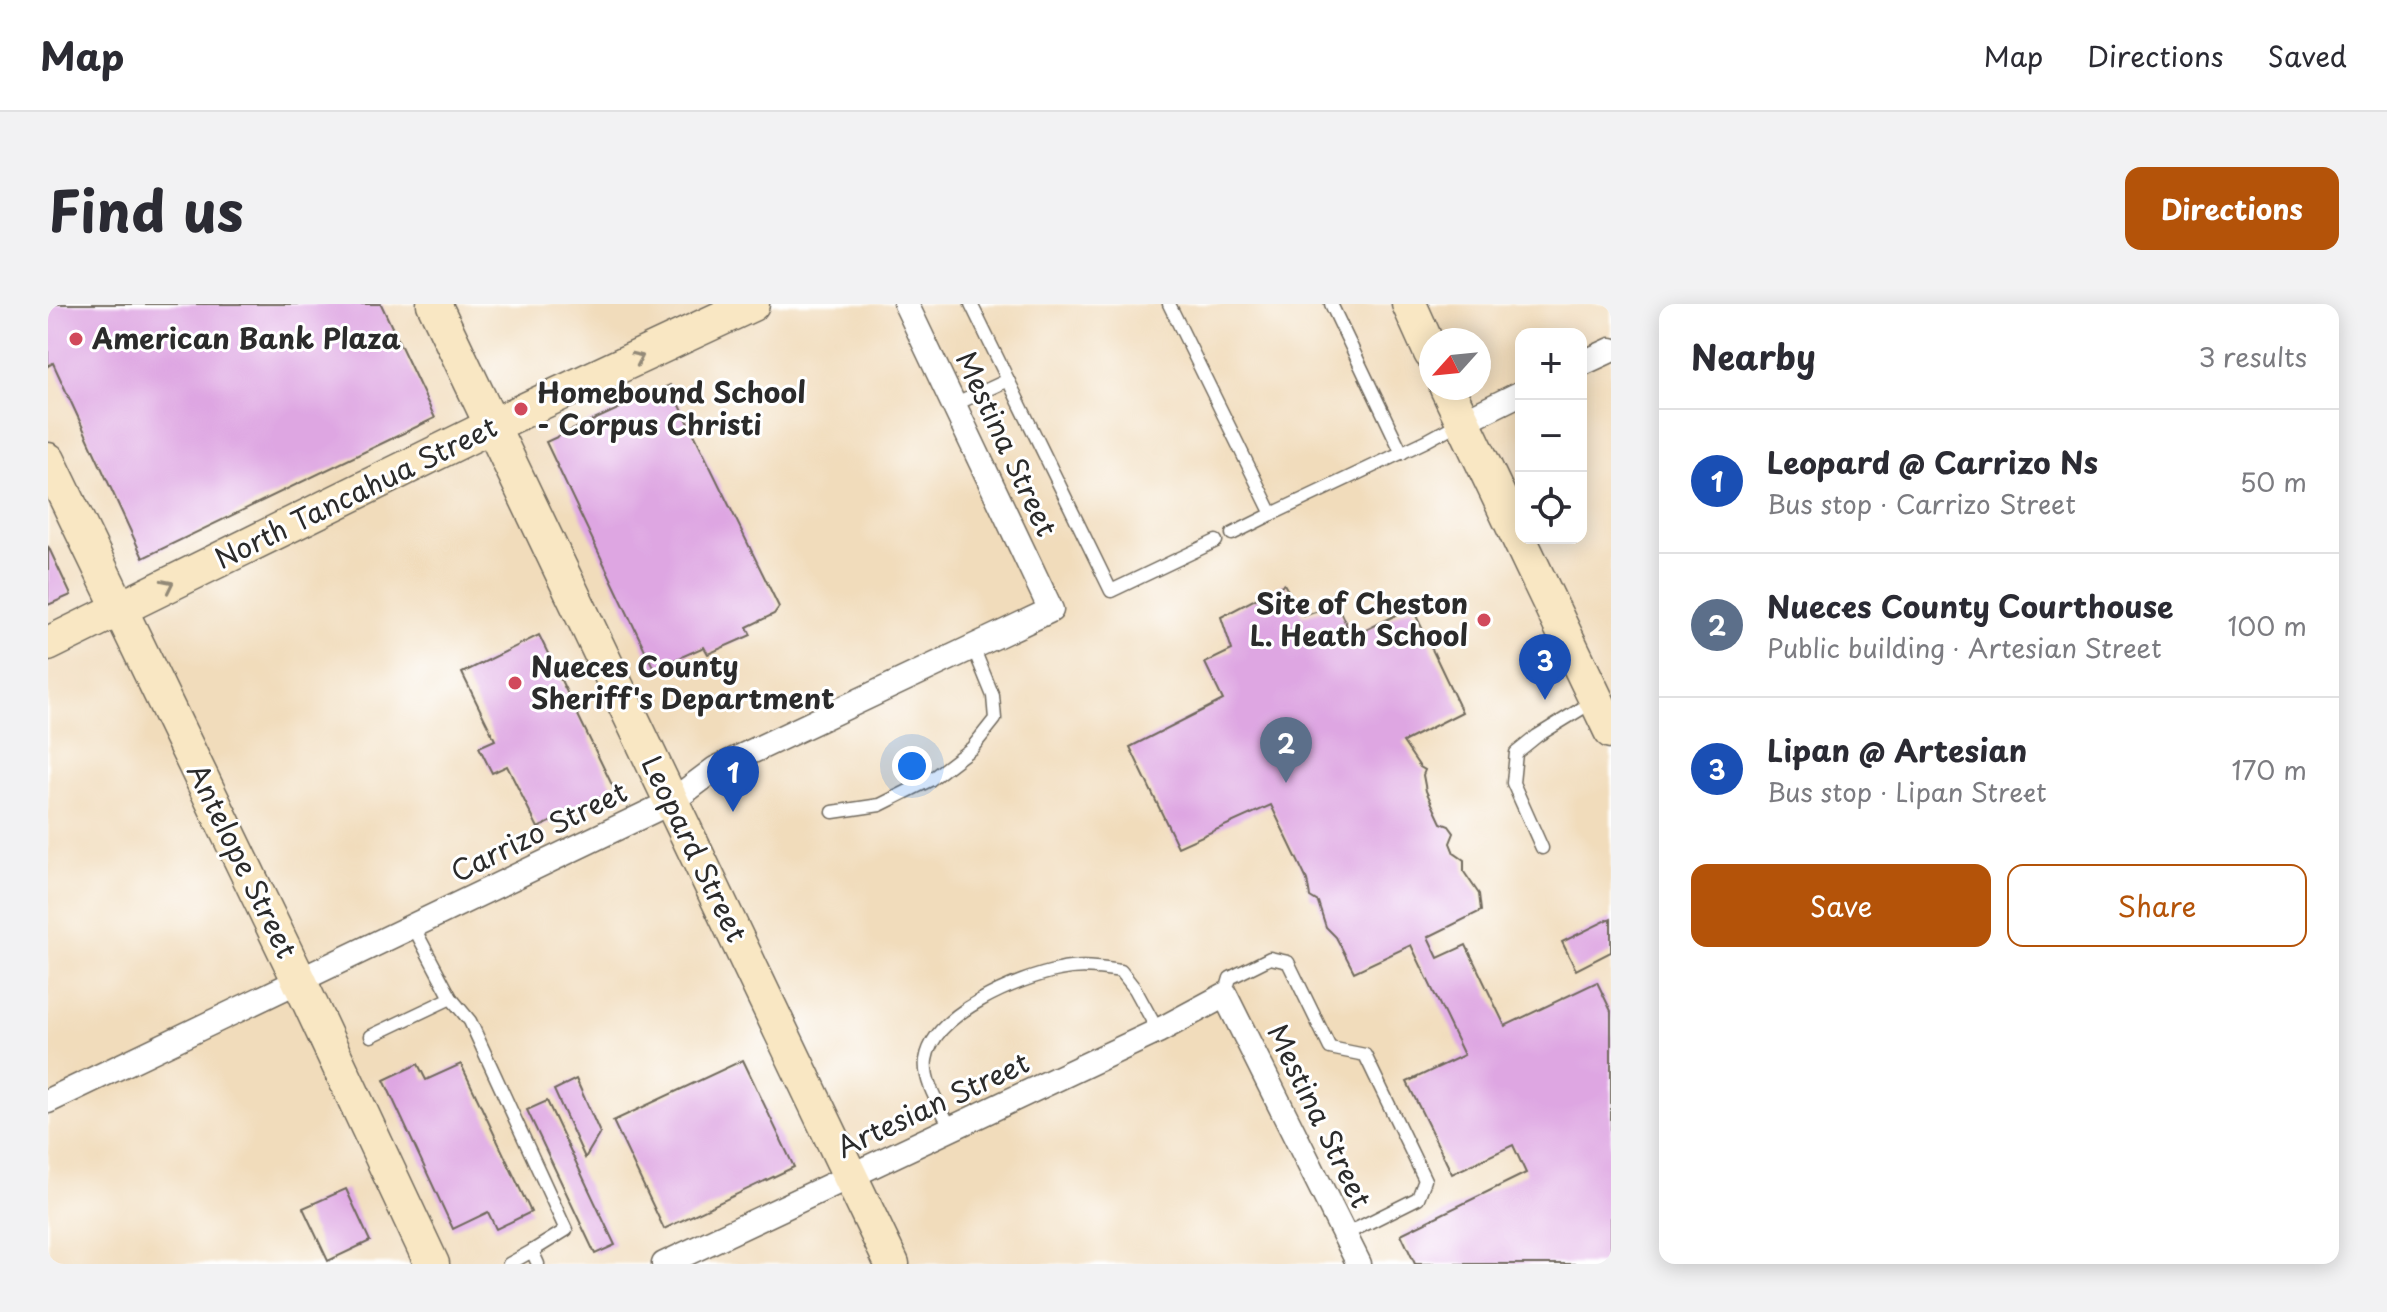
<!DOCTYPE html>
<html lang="en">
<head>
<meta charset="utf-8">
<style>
	body { margin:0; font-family:"Playpen Sans",sans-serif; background:#f2f2f3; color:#2b2b33 }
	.controls { position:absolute; right:24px; top:24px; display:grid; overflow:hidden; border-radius:16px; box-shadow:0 4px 20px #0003 }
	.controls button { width:72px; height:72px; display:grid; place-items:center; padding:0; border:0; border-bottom:2px solid #e1e1e2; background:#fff; color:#2b2b33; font:40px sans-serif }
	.compass { position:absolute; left:1371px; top:24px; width:72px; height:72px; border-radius:50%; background:#fff; box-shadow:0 4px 20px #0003; rotate:243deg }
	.you { position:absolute; left:864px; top:462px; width:28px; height:28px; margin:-20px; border:6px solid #fff; border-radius:50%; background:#1a73e8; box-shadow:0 0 0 12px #1a73e833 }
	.badge { display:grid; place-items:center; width:52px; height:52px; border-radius:50%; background:#b45309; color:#fff; font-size:26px; font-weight:700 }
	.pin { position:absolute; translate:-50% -66px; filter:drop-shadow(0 2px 4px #0008) }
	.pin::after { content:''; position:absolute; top:42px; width:28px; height:24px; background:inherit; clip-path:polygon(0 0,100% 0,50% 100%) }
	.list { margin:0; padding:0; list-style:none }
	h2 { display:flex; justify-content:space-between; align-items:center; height:104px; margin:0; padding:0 32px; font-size:34px }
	h2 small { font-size:26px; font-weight:400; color:#7c7c81 }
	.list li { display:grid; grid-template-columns:52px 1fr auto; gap:24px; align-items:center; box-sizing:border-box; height:144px; padding:0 32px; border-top:2px solid #e1e1e2 }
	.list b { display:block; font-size:30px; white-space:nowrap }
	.list p { margin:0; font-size:26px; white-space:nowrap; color:#7c7c81 }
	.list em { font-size:26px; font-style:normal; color:#7c7c81 }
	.actions { display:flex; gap:16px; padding:24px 32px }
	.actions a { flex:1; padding:18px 0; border:2px solid #b45309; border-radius:16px; text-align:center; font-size:28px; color:#b45309 }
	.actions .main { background:#b45309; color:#fff }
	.icon { flex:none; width:44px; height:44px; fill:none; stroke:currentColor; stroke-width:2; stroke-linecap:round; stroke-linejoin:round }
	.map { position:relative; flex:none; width:1563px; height:960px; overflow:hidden; border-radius:16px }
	header { display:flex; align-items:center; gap:48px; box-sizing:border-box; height:112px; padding:0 40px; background:#fff; border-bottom:2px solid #e1e1e2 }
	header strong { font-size:38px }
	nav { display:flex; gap:44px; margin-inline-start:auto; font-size:28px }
	.intro { display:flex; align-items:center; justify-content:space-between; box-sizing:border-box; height:192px; padding:0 48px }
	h1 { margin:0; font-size:56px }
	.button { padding:20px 36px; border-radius:16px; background:#b45309; color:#fff; font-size:28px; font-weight:700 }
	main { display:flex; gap:48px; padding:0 48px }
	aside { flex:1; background:#fff; border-radius:16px; box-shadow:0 4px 20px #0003 }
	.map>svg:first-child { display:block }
</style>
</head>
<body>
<header>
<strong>Map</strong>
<nav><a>Map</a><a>Directions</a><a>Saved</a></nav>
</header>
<div class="intro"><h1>Find us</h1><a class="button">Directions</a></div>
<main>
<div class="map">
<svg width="1563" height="960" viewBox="0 0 1563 960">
	<rect width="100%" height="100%" fill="#fff"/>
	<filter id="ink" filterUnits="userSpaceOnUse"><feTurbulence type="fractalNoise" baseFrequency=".0125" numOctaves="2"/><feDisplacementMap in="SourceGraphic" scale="16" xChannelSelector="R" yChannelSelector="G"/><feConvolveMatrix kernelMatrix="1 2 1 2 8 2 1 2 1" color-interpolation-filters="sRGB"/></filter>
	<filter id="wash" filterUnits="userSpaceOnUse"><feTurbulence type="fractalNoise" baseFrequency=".006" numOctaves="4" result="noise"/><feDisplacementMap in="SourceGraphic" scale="32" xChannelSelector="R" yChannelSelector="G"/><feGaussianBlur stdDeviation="1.8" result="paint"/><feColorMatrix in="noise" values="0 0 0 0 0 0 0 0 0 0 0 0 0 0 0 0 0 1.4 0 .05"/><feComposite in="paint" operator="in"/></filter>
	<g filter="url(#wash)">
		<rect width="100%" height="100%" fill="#f1dcbb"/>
		<g id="blocks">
			<g fill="#dea6e2">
				<path d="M0 0H333L387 114 95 254 5 59 0 62Z"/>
				<path d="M622 81 731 303 726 310 699 323 703 331 660 350 656 343 606 365 498 138Z"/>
				<path d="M0 242 23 291 0 301Z"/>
				<path d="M1236 280 1255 312 1289 301 1304 333 1364 303 1414 408 1355 438 1372 463 1377 466 1375 471 1378 487 1393 519 1401 522 1406 529 1402 539 1406 549 1416 556V568L1431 590 1433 607 1380 633 1390 654 1418 641 1457 722 1549 678 1563 707V960H1367L1353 930 1478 869 1465 841 1404 870 1359 778 1416 751 1363 641 1306 668 1288 633 1278 623 1270 598 1262 593 1259 576 1223 501 1130 543 1082 443 1175 396 1157 359 1184 346 1173 313Z"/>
				<path d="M491 331 567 487 490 524 459 462 444 469 431 443 447 436 414 369Z"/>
				<path d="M1563 614V648L1528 666 1514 638Z"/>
				<path d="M695 756 746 863 616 925 565 817Z"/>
				<path d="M370 760 378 776 413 760 483 908 448 925 440 908 405 925 336 776Z"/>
				<path d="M528 775 552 829 537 854 506 786Z"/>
				<path d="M499 797 567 941 547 950 479 806Z"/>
				<path d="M298 885 322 937 280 957 255 904Z"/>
			</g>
		</g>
	</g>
	<g filter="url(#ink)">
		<use href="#blocks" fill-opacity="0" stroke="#70695d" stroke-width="2"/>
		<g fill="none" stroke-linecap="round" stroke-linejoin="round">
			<defs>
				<g id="lane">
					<path d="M923 0 1063 287 1168 237"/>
					<path d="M1121 0 1224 210 1378 137 1411 119"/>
					<path d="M1283 0 1354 149"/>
					<path d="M906 101 960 76"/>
					<path d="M1184 230 1224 210"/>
					<path d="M785 508 832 501 882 476 924 444 947 415 945 392 925 343"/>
					<path d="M1494 544 1465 479 1468 449 1489 432 1546 397"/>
					<path d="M1177 691 1182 674 1222 654 1240 658 1282 744 1317 751 1377 876 1370 894 1296 931"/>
					<path d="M403 694 422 717 518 926 484 947"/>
					<path d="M323 732 403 694 365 622"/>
					<path d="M903 825C894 805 875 779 878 756 885 709 971 674 1011 666 1032 661 1052 664 1073 667L1087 685 1110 727"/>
					<path d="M461 960 484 947 490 960"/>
				</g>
				<g id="street">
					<path d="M1533 60 1563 46"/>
					<path d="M1414 118 1473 89"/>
					<path d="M0 797 623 498 667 465 1003 306 858 0"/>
					<path d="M616 960 1110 727 1177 691 1311 960"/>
				</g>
				<g id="secondary">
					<path d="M386 0 844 960"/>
					<path d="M1361 0 1383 49"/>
					<path d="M1399 84 1563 427"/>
					<path d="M0 156 251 676 384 960"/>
					<path d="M0 340 443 122 704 0"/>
				</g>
			</defs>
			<use href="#lane" stroke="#70695d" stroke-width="15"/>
			<use href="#street" stroke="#70695d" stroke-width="27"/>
			<use href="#secondary" stroke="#70695d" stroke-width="37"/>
			<use href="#lane" stroke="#fff" stroke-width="12"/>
			<use href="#street" stroke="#fff" stroke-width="24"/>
			<use href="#secondary" stroke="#f9e7c3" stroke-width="34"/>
		</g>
		<defs><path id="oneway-chevron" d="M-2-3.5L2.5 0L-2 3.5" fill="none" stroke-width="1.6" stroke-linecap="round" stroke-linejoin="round" transform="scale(2)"/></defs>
		<g stroke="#928977">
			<use href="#oneway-chevron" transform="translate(590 54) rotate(-25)"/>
			<use href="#oneway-chevron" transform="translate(120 281) rotate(-26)"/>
		</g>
	</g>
	<g fill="#d1495b" stroke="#fff" stroke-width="3">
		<circle cx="28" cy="35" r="8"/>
		<circle cx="473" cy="105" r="8"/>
		<circle cx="1436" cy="316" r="8"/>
		<circle cx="467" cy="379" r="8"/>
	</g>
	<g text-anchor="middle" stroke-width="6" stroke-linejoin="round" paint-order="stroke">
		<g font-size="28" font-weight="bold" fill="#2b2b2b" stroke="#fff" text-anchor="start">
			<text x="44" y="45">American Bank Plaza</text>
			<text x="489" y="99">Homebound School<tspan x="489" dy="32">- Corpus Christi</tspan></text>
			<text x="1420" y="310" text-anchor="end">Site of Cheston<tspan x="1420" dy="32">L. Heath School</tspan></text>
			<text x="483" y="373">Nueces County<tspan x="483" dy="32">Sheriff's Department</tspan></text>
		</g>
		<g font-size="28" fill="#2b2b2b" stroke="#fff">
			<text transform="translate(958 140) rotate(65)" y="10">Mestina Street</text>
			<text transform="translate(308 189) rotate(-26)" y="10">North Tancahua Street</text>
			<text transform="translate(491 528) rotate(-26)" y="10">Carrizo Street</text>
			<text transform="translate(646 545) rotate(64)" y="10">Leopard Street</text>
			<text transform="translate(194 557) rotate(64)" y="10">Antelope Street</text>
			<text transform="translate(885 801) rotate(-25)" y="10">Artesian Street</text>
			<text transform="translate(1271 812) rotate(64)" y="10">Mestina Street</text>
		</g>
	</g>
</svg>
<div class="controls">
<button>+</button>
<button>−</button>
<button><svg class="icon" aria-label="locate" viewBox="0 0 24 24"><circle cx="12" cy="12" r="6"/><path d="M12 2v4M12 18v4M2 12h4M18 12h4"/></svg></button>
</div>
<svg class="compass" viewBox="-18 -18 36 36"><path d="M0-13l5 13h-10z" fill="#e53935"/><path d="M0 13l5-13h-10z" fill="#7c7c81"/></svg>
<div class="you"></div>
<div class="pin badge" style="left:685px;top:508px;background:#1a4fb4">1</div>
<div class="pin badge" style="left:1238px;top:479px;background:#5c6f8a">2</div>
<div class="pin badge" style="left:1497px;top:396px;background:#1a4fb4">3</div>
</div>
<aside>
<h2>Nearby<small>3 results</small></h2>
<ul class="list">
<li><span class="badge" style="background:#1a4fb4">1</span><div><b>Leopard @ Carrizo Ns</b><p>Bus stop · Carrizo Street</p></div><em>50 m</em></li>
<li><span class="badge" style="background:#5c6f8a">2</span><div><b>Nueces County Courthouse</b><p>Public building · Artesian Street</p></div><em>100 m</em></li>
<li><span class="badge" style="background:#1a4fb4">3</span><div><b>Lipan @ Artesian</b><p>Bus stop · Lipan Street</p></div><em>170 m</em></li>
</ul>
<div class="actions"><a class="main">Save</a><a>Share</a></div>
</aside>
</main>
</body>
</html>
